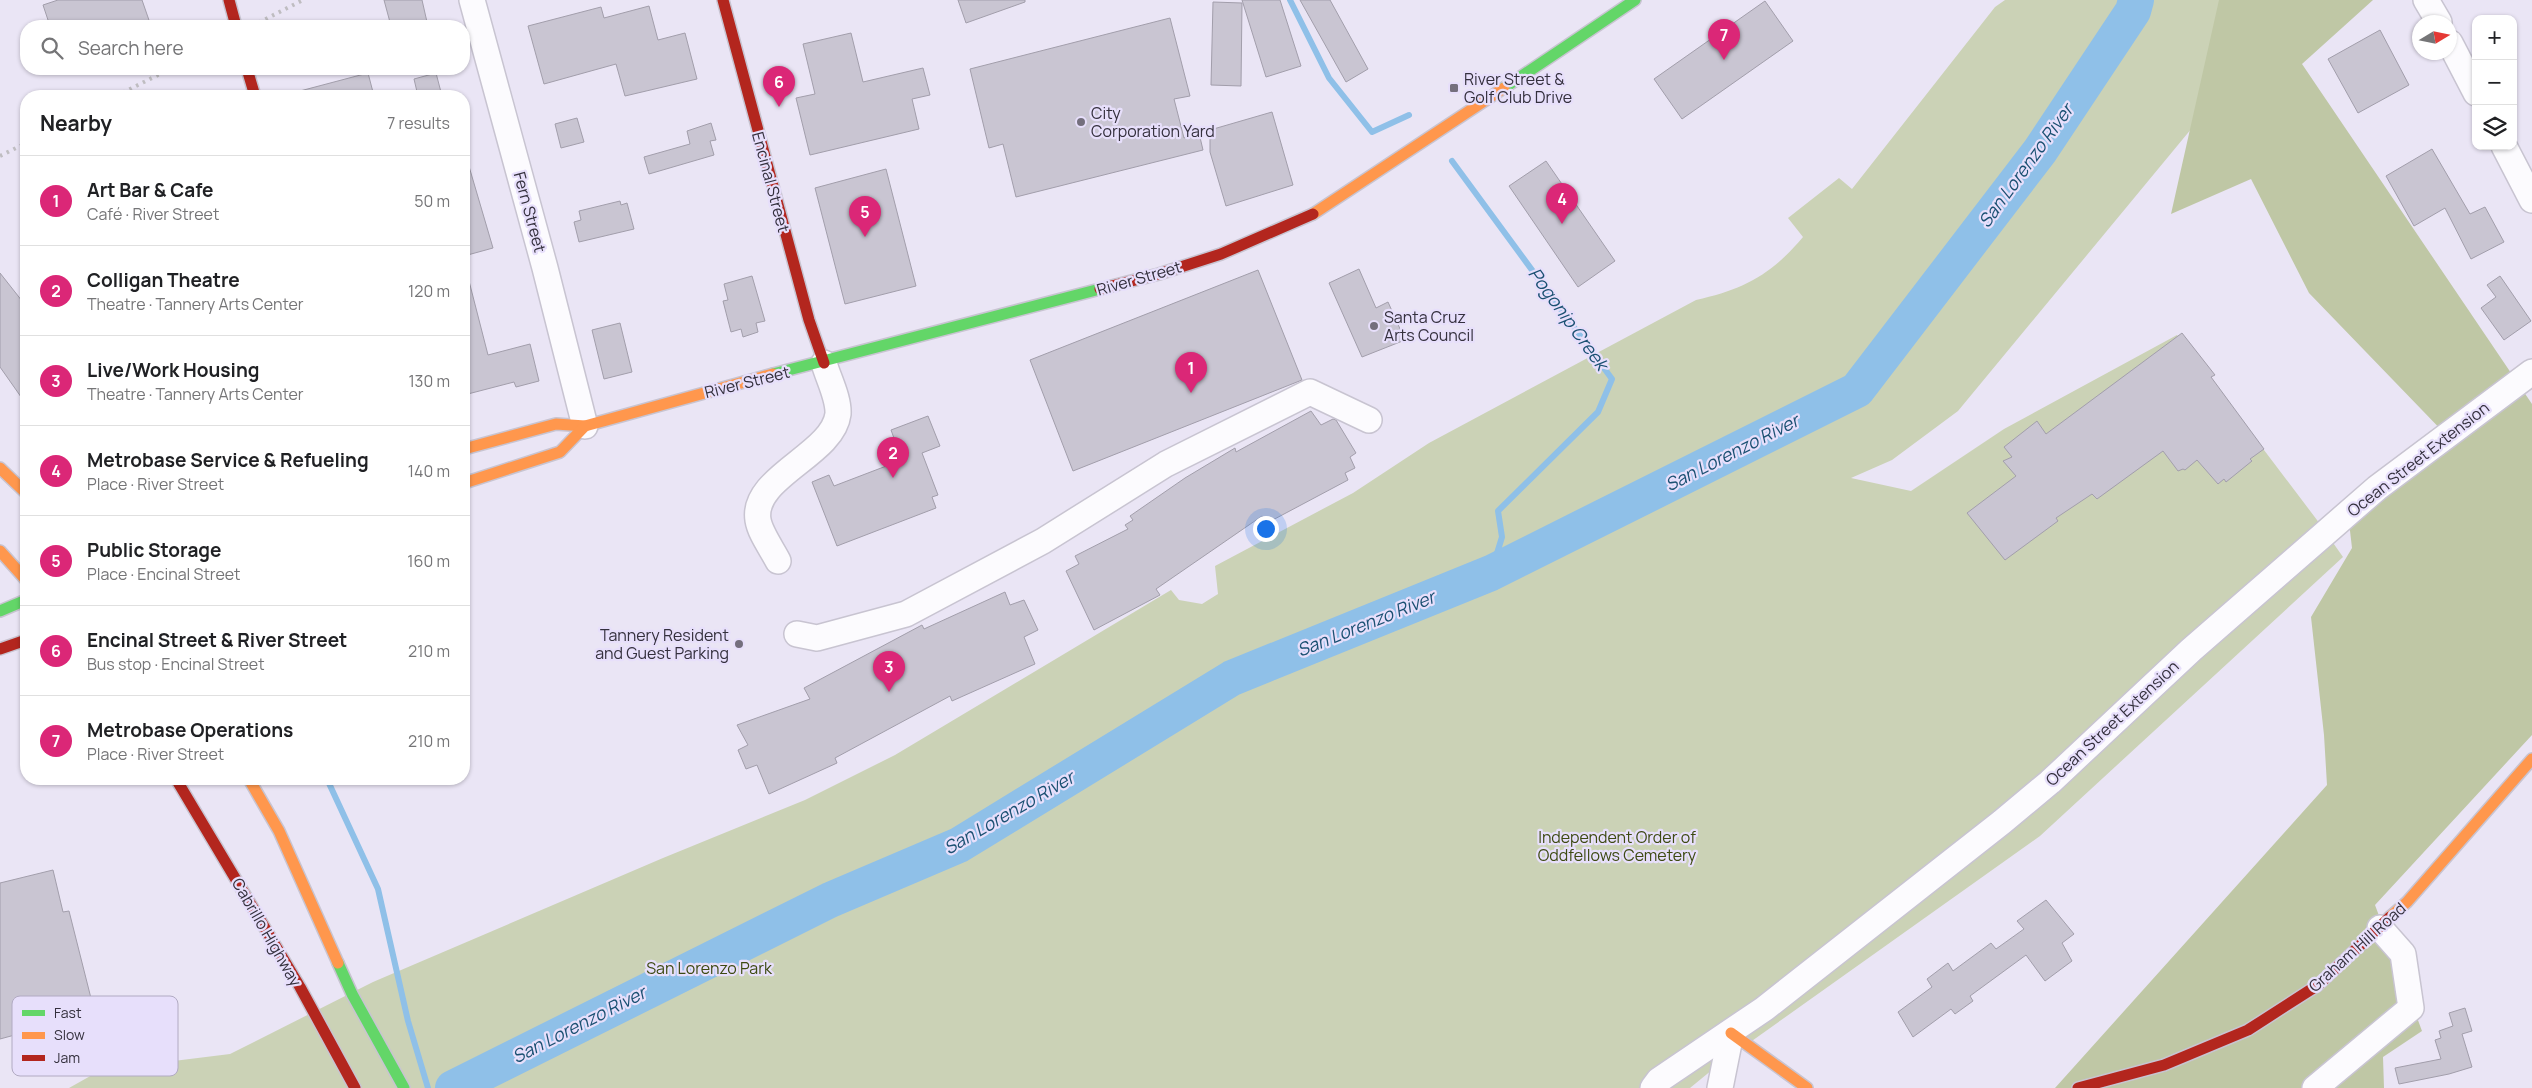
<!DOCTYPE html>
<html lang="en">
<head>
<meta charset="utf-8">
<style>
	body { margin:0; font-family:Manrope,sans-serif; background:#f2f2f2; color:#202124 }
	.controls { position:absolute; right:15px; top:15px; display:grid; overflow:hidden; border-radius:10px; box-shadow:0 1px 4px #0004 }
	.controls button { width:45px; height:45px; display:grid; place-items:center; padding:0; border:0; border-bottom:1px solid #e0e0e0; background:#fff; color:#202124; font:25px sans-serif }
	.compass { position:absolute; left:2412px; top:15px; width:45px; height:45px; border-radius:50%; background:#fff; box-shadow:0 1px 4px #0004; rotate:80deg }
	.you { position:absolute; left:1265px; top:528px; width:18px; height:18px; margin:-12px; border:4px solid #fff; border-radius:50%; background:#1a73e8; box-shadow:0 0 0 8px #1a73e833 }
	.badge { display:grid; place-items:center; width:32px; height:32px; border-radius:50%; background:#db2777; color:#fff; font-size:16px; font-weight:700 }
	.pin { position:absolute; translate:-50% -41px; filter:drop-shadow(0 1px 2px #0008) }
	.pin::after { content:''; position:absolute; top:26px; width:18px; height:15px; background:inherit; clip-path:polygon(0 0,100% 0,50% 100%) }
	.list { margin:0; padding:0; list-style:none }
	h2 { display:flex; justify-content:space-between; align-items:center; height:65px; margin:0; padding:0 20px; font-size:21px }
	h2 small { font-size:16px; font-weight:400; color:#757577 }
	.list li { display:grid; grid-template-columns:32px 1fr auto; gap:15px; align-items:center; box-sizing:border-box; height:90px; padding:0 20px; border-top:1px solid #e0e0e0 }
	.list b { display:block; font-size:19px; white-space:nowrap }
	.list p { margin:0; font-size:16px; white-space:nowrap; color:#757577 }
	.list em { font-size:16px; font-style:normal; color:#757577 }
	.icon { flex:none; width:28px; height:28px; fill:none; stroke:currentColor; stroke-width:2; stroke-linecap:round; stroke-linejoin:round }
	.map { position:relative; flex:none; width:2532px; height:1088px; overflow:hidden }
	.search { position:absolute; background:#fff; box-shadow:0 1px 4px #0004; left:20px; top:20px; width:450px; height:55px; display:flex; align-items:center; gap:12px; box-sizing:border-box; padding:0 18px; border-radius:20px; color:#757577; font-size:19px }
	.panel { position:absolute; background:#fff; box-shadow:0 1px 4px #0004; left:20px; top:90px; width:450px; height:695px; border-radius:20px }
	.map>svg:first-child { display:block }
</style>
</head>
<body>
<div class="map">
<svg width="2532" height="1088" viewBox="0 0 2532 1088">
	<rect width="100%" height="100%" fill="#eae5f5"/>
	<path fill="#cbd2b6" d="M2005 0H2264L2211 105 1958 411 1892 460 1851 478 1911 491 2004 429 2177 335 2317 520 2343 557 2040 836 1718 1065 1690 1088H69L101 1070 230 1054 373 982 663 858 805 800 895 755 1171 590 1179 600 1202 604 1218 594 1215 566 1353 493 1429 443 1696 300C1744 289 1771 275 1803 237L1788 218 1839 178 1852 189 1995 7Z"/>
	<path fill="#bfc7a5" d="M2219 0H2373L2302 64 2532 404V735L2375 905 2422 1031 2383 1057 2384 1088H2055L2327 785 2324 735 2311 617 2352 548 2349 522 2450 439 2309 293 2251 179 2171 214Z"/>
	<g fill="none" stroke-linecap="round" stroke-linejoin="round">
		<g stroke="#8fc0e8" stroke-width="6">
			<path d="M1290 0 1329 78 1372 132 1409 115"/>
			<path d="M1452 161 1612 379 1598 412 1498 511 1502 537 1491 573"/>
			<path d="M327 779 378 889 408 1021 428 1088"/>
		</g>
		<path stroke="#8fc0e8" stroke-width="36" d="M453 1088 830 900 959 845 1232 678 1491 573 1857 390 2040 151 2133 11 2136 0"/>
	</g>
	<g fill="#c9c5d2" stroke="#a29eab">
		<path d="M58 0H142L151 26H50L43 5Z"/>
		<path d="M384 0H422L427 22 410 26H391Z"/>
		<path d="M958 0H1025V2L966 23Z"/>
		<path d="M1242 0H1280L1301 66 1266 77Z"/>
		<path d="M1300 0H1330L1368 69 1346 82Z"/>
		<path d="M1765 1 1793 41 1682 119 1654 79Z"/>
		<path d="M1213 2 1242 3 1241 86 1211 85Z"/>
		<path d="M649 6 658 40 685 33 697 79 625 96 616 64 544 84 528 26 601 7 604 18Z"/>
		<path d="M1170 18 1190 96 1174 99 1184 138 1199 133 1203 150 1016 197 1003 144 989 148 970 69Z"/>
		<path d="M2380 30 2409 85 2358 113 2328 59Z"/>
		<path d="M851 33 863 82 923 68 930 95 912 99 919 129 810 155 796 98 815 94 803 44Z"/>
		<path d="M368 73 374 96H301L300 91Z"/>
		<path d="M436 73 442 96H418L414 79Z"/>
		<path d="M1272 112 1293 185 1226 206 1210 152V130Z"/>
		<path d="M577 118 584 142 561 148 555 124Z"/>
		<path d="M711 123 716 140 710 141 714 155 649 174 644 157 690 144 687 131Z"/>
		<path d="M2432 149 2470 214 2485 207 2504 242 2471 259 2445 208 2414 226 2386 176Z"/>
		<path d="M1546 161 1615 261 1578 287 1509 186Z"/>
		<path d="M464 163H468L493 248 464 256Z"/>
		<path d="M886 169 916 286 845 304 815 188Z"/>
		<path d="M620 201 621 205 627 203 634 229 579 242 574 222 581 220 579 211Z"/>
		<path d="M1359 269 1376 308 1388 302 1405 340 1362 357 1329 283Z"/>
		<path d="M1258 270 1302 380 1073 471 1030 360Z"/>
		<path d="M0 273 26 306V404L0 367Z"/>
		<path d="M752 276 765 321 756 323 758 332 743 337 741 329 731 332 723 301 728 300 724 284Z"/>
		<path d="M2500 276 2531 321 2504 340 2481 308 2496 297 2487 285Z"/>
		<path d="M469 281 488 355 530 344 539 381 516 387 514 382 464 395V282Z"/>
		<path d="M620 323 632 372 604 379 592 330Z"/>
		<path d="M2182 333 2215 375 2211 377 2264 449 2250 459 2252 461 2226 482 2224 479 2218 484 2197 460 2185 470 2183 469 2178 471 2163 451 2097 499 2092 494 2056 518 2058 521 2005 560 1967 513 2016 476 2003 461 2012 457 2004 447 2037 421 2046 434Z"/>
		<path d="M1311 411 1321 425 1333 419 1336 420 1356 453 1350 457 1355 468 1345 473 1348 480 1269 522 1262 516 1156 589 1160 595 1094 630 1066 571 1079 564 1075 556 1128 529 1125 525 1133 520 1130 516 1185 478 1235 448 1236 452Z"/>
		<path d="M928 416 940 446 922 453 938 495 932 497 936 508 837 546 812 482 829 475 834 486 902 460 891 430Z"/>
		<path d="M1005 592 1010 605 1024 600 1038 630 1024 637 1035 664 952 701 950 696 835 758 837 763 769 794 757 765 746 769 738 750 748 745 737 725 810 699 804 688 922 625 924 629Z"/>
		<path d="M53 870 63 912 69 911 97 1022 82 1032 79 1027 40 1051 33 1030 0 1039V883Z"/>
		<path d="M2046 900 2074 934 2062 943 2072 961 2045 981 2026 955 1970 996 1973 1001 1955 1014 1951 1009 1913 1037 1898 1012 1932 987 1927 979 1948 963 1953 971 1991 943 1996 949 2024 929 2017 921Z"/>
		<path d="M2465 1008 2472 1031 2462 1034 2472 1067 2449 1074 2399 1084 2395 1068 2441 1059 2435 1040 2441 1038 2439 1031 2453 1026 2449 1013Z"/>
	</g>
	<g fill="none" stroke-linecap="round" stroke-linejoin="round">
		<defs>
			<g id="street">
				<path d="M472 0 545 268 585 426"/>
				<path d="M2426 0 2439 22"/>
				<path d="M2450 43 2476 93"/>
				<path d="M2504 146 2532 200"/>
				<path d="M778 561C772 549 760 533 758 520 751 477 833 455 838 414 839 398 828 378 824 363"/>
				<path d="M797 634 817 638 906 614 1043 541 1166 464 1310 392 1369 420"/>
				<path d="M1653 1088 1659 1080 1764 1009 2002 822 2050 782 2191 650 2377 488 2532 372"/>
				<path d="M1720 1088 1731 1033"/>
				<path d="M2315 1088 2411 1008 2403 954 2380 928"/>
			</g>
			<g id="fast">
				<path d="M1504 88 1635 0"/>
				<path d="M773 374 1100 289"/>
				<path d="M0 611 26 600"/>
				<path d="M338 963 352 994 404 1088"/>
			</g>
			<g id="slow">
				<path d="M1313 214 1504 88"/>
				<path d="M464 449 556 424 585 426 773 374"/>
				<path d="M0 468 26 493"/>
				<path d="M464 483 560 452 585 426"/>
				<path d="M0 551 26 580"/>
				<path d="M249 779 279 831 338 963"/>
				<path d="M2390 917 2407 902 2532 759"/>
				<path d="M1731 1033 1807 1088"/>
			</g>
			<g id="jam">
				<path d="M229 0 236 26"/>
				<path d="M723 0 809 320 824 363"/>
				<path d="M247 69 255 96"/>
				<path d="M1100 289 1159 274 1221 254 1313 214"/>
				<path d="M0 649 26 640"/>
				<path d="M176 779 300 987 355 1088"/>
				<path d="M2078 1088 2164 1065 2248 1030 2318 985 2390 917"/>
			</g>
		</defs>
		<use href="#street" stroke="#c8c4d1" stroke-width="28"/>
		<use href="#fast" stroke="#c8c4d1" stroke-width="14"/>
		<use href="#slow" stroke="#c8c4d1" stroke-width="14"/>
		<use href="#jam" stroke="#c8c4d1" stroke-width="14"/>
		<use href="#street" stroke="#fcfbfe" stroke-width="25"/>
		<use href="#fast" stroke="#63d668" stroke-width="11"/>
		<use href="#slow" stroke="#ff974d" stroke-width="11"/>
		<use href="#jam" stroke="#b3261e" stroke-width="11"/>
		<g stroke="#bfbdc1" stroke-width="4" stroke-dasharray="2.5 5" stroke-linecap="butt">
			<path d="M252 26 303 0"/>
			<path d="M116 96 170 69"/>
			<path d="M0 156 26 143"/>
		</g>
	</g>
	<g fill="#746f7d" stroke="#e7dffb" stroke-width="2">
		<rect x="1449" y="83" width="10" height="10" rx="2.5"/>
		<circle cx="1081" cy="122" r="5"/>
		<circle cx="1374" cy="326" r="5"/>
		<circle cx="739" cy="644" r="5"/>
	</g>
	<g text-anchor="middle" stroke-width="4.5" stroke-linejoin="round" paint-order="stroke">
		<g font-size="16" fill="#34303d" stroke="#e7dffb" text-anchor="start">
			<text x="1464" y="85">River Street &amp;<tspan x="1464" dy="18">Golf Club Drive</tspan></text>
			<text x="1091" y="119">City<tspan x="1091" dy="18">Corporation Yard</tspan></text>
			<text x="1384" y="323">Santa Cruz<tspan x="1384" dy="18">Arts Council</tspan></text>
			<text x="729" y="641" text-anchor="end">Tannery Resident<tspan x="729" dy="18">and Guest Parking</tspan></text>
		</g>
		<g font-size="16" fill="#34303d" stroke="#e7dffb">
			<text transform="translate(771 182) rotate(75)" y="6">Encinal Street</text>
			<text transform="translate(530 212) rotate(75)" y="6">Fern Street</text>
			<text transform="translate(1139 278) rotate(-16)" y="6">River Street</text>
			<text transform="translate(747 382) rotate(-14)" y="6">River Street</text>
			<text transform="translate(2418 459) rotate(-38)" y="6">Ocean Street Extension</text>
			<text transform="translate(2112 723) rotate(-43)" y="6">Ocean Street Extension</text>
			<text transform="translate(267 932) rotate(60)" y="6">Cabrillo Highway</text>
			<text transform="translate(2357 947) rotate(-42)" y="6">Graham Hill Road</text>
		</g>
		<g font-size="16" fill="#3d4a11" stroke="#e7dffb">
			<text x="1617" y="843">Independent Order of<tspan x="1617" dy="18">Oddfellows Cemetery</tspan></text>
			<text x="709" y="974">San Lorenzo Park</text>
		</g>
		<g font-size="18" font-style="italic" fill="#1a5072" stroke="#e7dffb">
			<text transform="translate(2026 166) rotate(-54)" y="6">San Lorenzo River</text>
			<text transform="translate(1568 319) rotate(54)" y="6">Pogonip Creek</text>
			<text transform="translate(1732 453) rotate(-27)" y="6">San Lorenzo River</text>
			<text transform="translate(1366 624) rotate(-22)" y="6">San Lorenzo River</text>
			<text transform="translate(1009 813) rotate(-30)" y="6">San Lorenzo River</text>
			<text transform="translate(579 1025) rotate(-27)" y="6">San Lorenzo River</text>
		</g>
	</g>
	<rect x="12" y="996" width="166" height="80" rx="8" fill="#e7dffb" stroke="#b1aac2" stroke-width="1"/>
	<rect x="22" y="1010" width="23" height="6" fill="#63d668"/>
	<rect x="22" y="1032" width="23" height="7" fill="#ff974d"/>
	<rect x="22" y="1055" width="23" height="6" fill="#b3261e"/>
	<g font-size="14" fill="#34303d">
		<text x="54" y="1018">Fast</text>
		<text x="54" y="1040">Slow</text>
		<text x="54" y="1063">Jam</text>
	</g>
</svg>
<div class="controls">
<button>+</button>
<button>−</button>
<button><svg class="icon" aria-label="layers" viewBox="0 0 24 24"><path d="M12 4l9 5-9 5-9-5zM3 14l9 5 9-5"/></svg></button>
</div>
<svg class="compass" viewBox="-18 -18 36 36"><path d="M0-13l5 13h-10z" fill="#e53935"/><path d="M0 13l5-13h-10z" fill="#757577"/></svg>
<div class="you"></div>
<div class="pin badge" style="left:1191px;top:393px">1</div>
<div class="pin badge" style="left:893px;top:478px">2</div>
<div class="pin badge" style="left:889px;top:692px">3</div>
<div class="pin badge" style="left:1562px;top:224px">4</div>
<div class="pin badge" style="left:865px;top:237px">5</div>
<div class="pin badge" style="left:779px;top:107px">6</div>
<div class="pin badge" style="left:1724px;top:60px">7</div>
<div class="search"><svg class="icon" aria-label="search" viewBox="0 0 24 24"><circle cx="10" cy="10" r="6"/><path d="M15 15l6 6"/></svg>Search here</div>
<section class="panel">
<h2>Nearby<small>7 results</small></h2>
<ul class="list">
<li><span class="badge">1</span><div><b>Art Bar &amp; Cafe</b><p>Café · River Street</p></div><em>50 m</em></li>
<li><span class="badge">2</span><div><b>Colligan Theatre</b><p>Theatre · Tannery Arts Center</p></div><em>120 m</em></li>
<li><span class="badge">3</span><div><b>Live/Work Housing</b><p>Theatre · Tannery Arts Center</p></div><em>130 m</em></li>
<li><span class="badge">4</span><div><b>Metrobase Service &amp; Refueling</b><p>Place · River Street</p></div><em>140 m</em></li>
<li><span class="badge">5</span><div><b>Public Storage</b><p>Place · Encinal Street</p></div><em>160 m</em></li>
<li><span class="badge">6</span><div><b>Encinal Street &amp; River Street</b><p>Bus stop · Encinal Street</p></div><em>210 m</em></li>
<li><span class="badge">7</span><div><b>Metrobase Operations</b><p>Place · River Street</p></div><em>210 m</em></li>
</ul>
</section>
</div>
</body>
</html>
